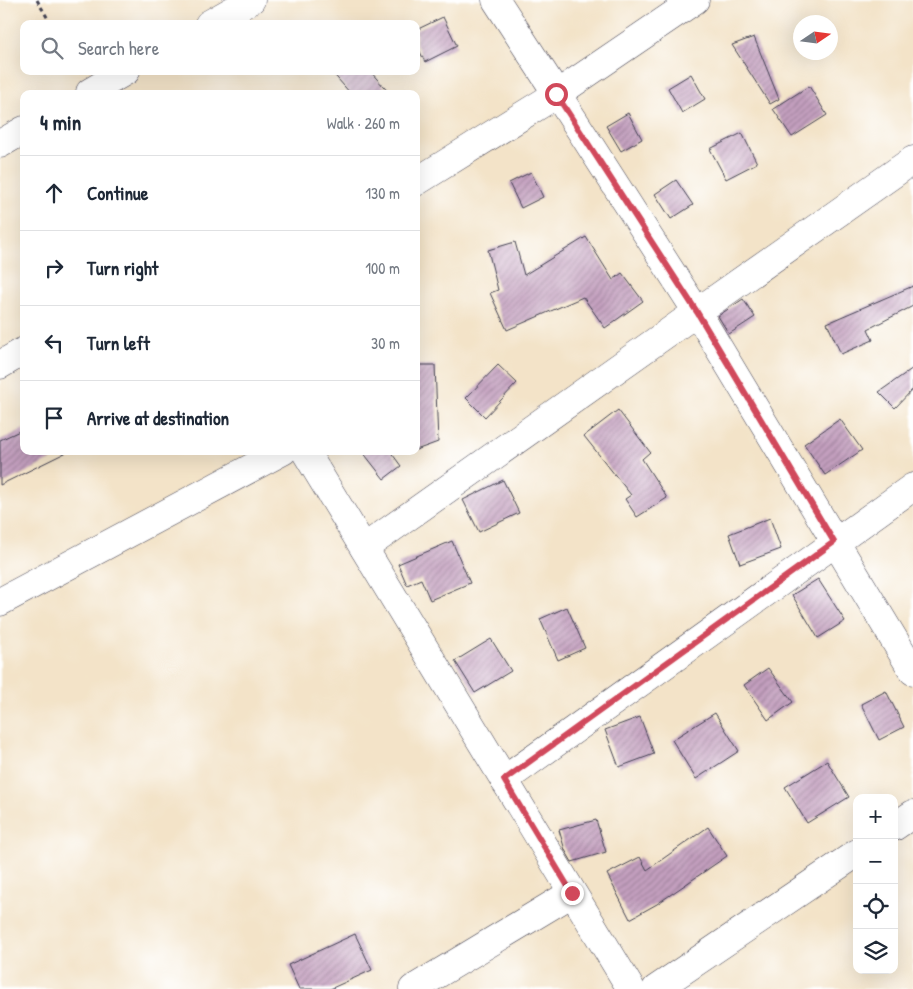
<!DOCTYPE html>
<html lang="en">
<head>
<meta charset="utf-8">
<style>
	body { margin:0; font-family:"Patrick Hand",sans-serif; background:#f6f6f7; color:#1f2937 }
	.controls { position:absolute; right:15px; bottom:15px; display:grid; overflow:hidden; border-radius:10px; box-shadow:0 5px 20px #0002 }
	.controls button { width:45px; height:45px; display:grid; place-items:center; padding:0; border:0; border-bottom:1px solid #e0e1e3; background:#fff; color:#1f2937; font:25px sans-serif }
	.compass { position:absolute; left:793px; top:15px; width:45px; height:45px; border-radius:50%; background:#fff; box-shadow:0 5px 20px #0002; rotate:77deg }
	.stop { position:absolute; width:15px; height:15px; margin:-11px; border:4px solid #d1495b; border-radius:50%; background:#fff }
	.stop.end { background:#d1495b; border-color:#fff; box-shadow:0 1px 5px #0008 }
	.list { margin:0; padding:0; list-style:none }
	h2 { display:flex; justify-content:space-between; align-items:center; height:65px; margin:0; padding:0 20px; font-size:21px }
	h2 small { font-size:16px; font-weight:400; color:#747a83 }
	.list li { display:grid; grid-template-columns:32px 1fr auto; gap:15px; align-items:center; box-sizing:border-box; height:75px; padding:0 20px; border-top:1px solid #e0e1e3 }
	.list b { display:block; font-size:19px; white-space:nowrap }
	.list em { font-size:16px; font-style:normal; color:#747a83 }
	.icon { flex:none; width:28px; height:28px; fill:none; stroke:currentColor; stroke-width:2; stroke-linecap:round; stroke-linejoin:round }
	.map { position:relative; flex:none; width:913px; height:989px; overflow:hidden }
	.search { position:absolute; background:#fff; box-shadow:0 5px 20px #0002; left:20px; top:20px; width:400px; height:55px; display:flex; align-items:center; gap:12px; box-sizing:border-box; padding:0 18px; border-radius:10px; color:#747a83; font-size:19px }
	.panel { position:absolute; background:#fff; box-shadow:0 5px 20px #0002; left:20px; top:90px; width:400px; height:365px; border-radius:10px }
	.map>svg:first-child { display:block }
</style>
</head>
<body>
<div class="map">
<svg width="913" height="989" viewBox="0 0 913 989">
	<defs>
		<pattern id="building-hatch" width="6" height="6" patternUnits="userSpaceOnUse" patternTransform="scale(1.25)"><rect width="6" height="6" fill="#c39fbe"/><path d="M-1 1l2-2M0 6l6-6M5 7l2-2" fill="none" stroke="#9e819c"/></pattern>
	</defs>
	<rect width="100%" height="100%" fill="#fff"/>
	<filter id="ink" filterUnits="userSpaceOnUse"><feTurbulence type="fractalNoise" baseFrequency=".02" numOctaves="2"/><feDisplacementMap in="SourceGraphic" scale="10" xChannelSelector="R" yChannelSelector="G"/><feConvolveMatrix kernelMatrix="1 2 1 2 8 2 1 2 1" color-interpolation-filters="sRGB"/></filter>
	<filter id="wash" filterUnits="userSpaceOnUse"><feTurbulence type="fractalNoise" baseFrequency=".0096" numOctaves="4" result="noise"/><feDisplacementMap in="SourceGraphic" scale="20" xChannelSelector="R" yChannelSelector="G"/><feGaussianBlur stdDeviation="1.12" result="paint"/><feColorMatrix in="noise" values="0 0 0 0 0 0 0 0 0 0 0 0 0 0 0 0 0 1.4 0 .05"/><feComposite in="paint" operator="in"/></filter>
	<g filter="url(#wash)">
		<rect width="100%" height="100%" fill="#f3e3c8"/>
		<g id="blocks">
			<g fill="url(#building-hatch)">
				<path d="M443 17 457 46 425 62 416 44V30Z"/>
				<path d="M754 37 779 99 770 104 732 45Z"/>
				<path d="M331 71H370L390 94H351Z"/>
				<path d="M691 74 705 99 682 113 668 88Z"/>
				<path d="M809 86 827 115 792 137 773 109Z"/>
				<path d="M628 113 642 139 621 151 606 126Z"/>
				<path d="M742 133 757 163 726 179 710 149Z"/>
				<path d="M531 172 543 197 521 208 509 183Z"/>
				<path d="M676 180 693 205 671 219 655 194Z"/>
				<path d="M586 237 613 280 622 273 643 301 605 328 583 297 507 330 490 293 498 290 488 250 515 242 524 275Z"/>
				<path d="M913 286V306L868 329 873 340 841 354 827 323Z"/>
				<path d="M743 299 755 317 729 334 718 316Z"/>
				<path d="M416 365H435L438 442 416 450Z"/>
				<path d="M498 365 517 383 485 417 466 398Z"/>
				<path d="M913 368V389L895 408 879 392Z"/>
				<path d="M618 410 650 452 642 459 667 498 637 517 625 499 631 495 584 436Z"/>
				<path d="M840 419 862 450 825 475 804 444Z"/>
				<path d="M24 429V451H69L0 485V440Z"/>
				<path d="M362 451H390L401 466 384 479Z"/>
				<path d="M503 480 519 513 479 532 463 500Z"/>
				<path d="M770 518 781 549 740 564 729 534Z"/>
				<path d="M452 541 470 583 430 600 421 579 407 585 398 564Z"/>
				<path d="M818 579 845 621 818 638 792 595Z"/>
				<path d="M567 607 585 648 558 660 540 619Z"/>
				<path d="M491 639 511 671 475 693 455 661Z"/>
				<path d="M768 668 793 702 768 720 744 685Z"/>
				<path d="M886 691 904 727 879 740 861 704Z"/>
				<path d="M715 713 739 751 696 779 672 740Z"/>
				<path d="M640 717 654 754 619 767 605 730Z"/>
				<path d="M827 761 849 797 807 823 785 787Z"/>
				<path d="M596 820 606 852 572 862 565 850 559 830Z"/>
				<path d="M708 827 727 856 657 904 630 919 607 874 640 857 647 870Z"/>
				<path d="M355 934 372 970 330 989H299L288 965Z"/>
			</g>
		</g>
	</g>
	<g filter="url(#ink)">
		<use href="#blocks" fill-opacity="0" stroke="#413f50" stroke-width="1"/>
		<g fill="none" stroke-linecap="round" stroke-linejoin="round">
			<defs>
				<g id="minor">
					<path d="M496 0 557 94 695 0"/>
					<path d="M209 24 251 0"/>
					<path d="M90 92 126 71"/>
					<path d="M0 144 24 130"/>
					<path d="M913 160 697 312 913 671"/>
					<path d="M0 365 24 351"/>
					<path d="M305 451 631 989"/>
					<path d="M364 548 697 312 557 94 416 182"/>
					<path d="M0 602 283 451"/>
					<path d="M504 780 913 487"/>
					<path d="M894 827 913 814"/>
					<path d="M413 989 572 893"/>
					<path d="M656 989 857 853"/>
				</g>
			</defs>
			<use href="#minor" stroke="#413f50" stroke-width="29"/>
			<path stroke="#413f50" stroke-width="3" stroke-dasharray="4 4" stroke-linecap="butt" d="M37 0 51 24"/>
			<use href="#minor" stroke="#fff" stroke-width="28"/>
		</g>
	</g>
	<g fill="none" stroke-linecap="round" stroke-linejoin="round" filter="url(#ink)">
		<path stroke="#d1495b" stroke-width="6" d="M556 94 697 312 834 542 504 780 572 893"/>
	</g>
</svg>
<div class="controls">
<button>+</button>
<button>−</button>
<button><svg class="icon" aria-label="locate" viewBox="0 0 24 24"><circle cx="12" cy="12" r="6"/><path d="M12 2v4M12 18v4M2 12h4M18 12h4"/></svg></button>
<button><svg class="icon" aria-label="layers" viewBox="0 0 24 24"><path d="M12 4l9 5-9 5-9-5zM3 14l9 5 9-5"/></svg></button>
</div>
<svg class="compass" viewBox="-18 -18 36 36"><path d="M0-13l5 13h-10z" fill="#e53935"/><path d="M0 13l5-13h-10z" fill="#747a83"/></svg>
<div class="stop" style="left:556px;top:94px"></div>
<div class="stop end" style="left:572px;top:893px"></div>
<div class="search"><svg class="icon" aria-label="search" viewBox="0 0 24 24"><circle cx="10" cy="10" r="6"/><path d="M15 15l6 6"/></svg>Search here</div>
<section class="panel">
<h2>4 min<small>Walk · 260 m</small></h2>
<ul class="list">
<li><svg class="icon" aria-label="ahead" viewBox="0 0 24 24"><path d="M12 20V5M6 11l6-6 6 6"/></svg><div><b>Continue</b></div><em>130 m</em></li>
<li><svg class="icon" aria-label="right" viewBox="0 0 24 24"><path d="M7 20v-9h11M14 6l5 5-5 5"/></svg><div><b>Turn right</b></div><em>100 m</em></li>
<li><svg class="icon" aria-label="left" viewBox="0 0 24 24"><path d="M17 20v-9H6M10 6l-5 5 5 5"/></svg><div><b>Turn left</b></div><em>30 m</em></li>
<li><svg class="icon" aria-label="arrive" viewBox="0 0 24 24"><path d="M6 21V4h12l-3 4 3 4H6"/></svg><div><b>Arrive at destination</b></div></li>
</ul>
</section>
</div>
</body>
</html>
